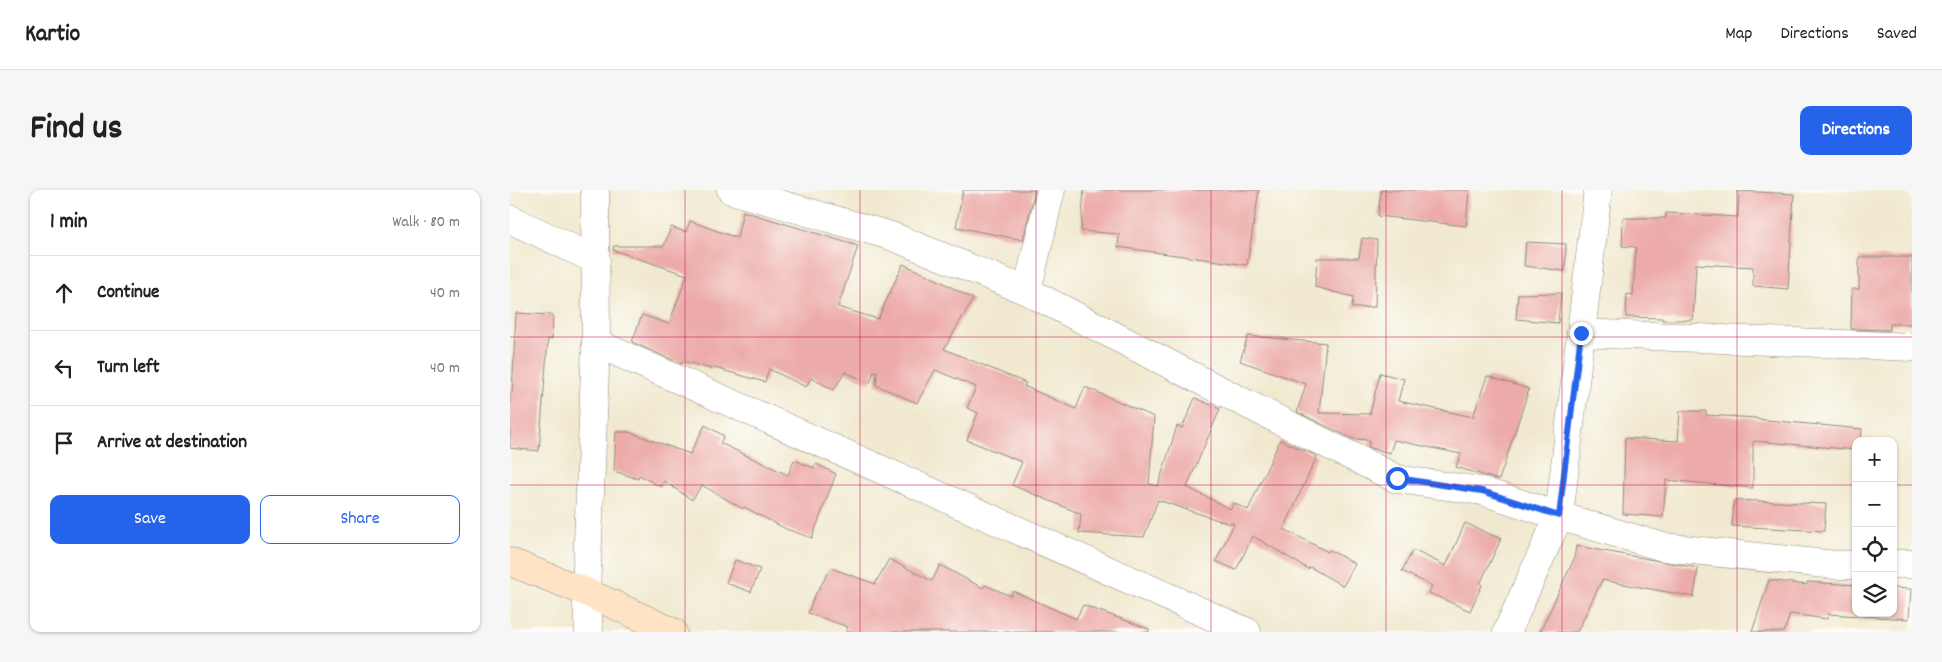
<!DOCTYPE html>
<html lang="en">
<head>
<meta charset="utf-8">
<style>
	body { margin:0; font-family:Dekko,sans-serif; background:#f6f6f6; color:#222 }
	.controls { position:absolute; right:15px; bottom:15px; display:grid; overflow:hidden; border-radius:10px; box-shadow:0 1px 4px #0004 }
	.controls button { width:45px; height:45px; display:grid; place-items:center; padding:0; border:0; border-bottom:1px solid #e0e0e0; background:#fff; color:#222; font:25px sans-serif }
	.stop { position:absolute; width:15px; height:15px; margin:-11px; border:4px solid #2563eb; border-radius:50%; background:#fff }
	.stop.end { background:#2563eb; border-color:#fff; box-shadow:0 1px 5px #0008 }
	.list { margin:0; padding:0; list-style:none }
	h2 { display:flex; justify-content:space-between; align-items:center; height:65px; margin:0; padding:0 20px; font-size:21px }
	h2 small { font-size:16px; font-weight:400; color:#767676 }
	.list li { display:grid; grid-template-columns:32px 1fr auto; gap:15px; align-items:center; box-sizing:border-box; height:75px; padding:0 20px; border-top:1px solid #e0e0e0 }
	.list b { display:block; font-size:19px; white-space:nowrap }
	.list em { font-size:16px; font-style:normal; color:#767676 }
	.actions { display:flex; gap:10px; padding:15px 20px }
	.actions a { flex:1; padding:11px 0; border:1px solid #2563eb; border-radius:10px; text-align:center; font-size:18px; color:#2563eb }
	.actions .main { background:#2563eb; color:#fff }
	.icon { flex:none; width:28px; height:28px; fill:none; stroke:currentColor; stroke-width:2; stroke-linecap:round; stroke-linejoin:round }
	.map { position:relative; flex:none; width:1402px; height:442px; overflow:hidden; border-radius:10px }
	header { display:flex; align-items:center; gap:30px; box-sizing:border-box; height:70px; padding:0 25px; background:#fff; border-bottom:1px solid #e0e0e0 }
	header strong { font-size:24px }
	nav { display:flex; gap:28px; margin-inline-start:auto; font-size:18px }
	.intro { display:flex; align-items:center; justify-content:space-between; box-sizing:border-box; height:120px; padding:0 30px }
	h1 { margin:0; font-size:35px }
	.button { padding:12px 22px; border-radius:10px; background:#2563eb; color:#fff; font-size:18px; font-weight:700 }
	main { display:flex; gap:30px; padding:0 30px }
	aside { flex:1; background:#fff; border-radius:10px; box-shadow:0 1px 4px #0004 }
	.map>svg:first-child { display:block }
</style>
</head>
<body>
<header>
<strong>Kartio</strong>
<nav><a>Map</a><a>Directions</a><a>Saved</a></nav>
</header>
<div class="intro"><h1>Find us</h1><a class="button">Directions</a></div>
<main>
<aside>
<h2>1 min<small>Walk · 80 m</small></h2>
<ul class="list">
<li><svg class="icon" aria-label="ahead" viewBox="0 0 24 24"><path d="M12 20V5M6 11l6-6 6 6"/></svg><div><b>Continue</b></div><em>40 m</em></li>
<li><svg class="icon" aria-label="left" viewBox="0 0 24 24"><path d="M17 20v-9H6M10 6l-5 5 5 5"/></svg><div><b>Turn left</b></div><em>40 m</em></li>
<li><svg class="icon" aria-label="arrive" viewBox="0 0 24 24"><path d="M6 21V4h12l-3 4 3 4H6"/></svg><div><b>Arrive at destination</b></div></li>
</ul>
<div class="actions"><a class="main">Save</a><a>Share</a></div>
</aside>
<div class="map">
<svg width="1402" height="442" viewBox="0 0 1402 442">
	<rect width="100%" height="100%" fill="#fdfcf7"/>
	<filter id="ink" filterUnits="userSpaceOnUse"><feTurbulence type="fractalNoise" baseFrequency=".02" numOctaves="2"/><feDisplacementMap in="SourceGraphic" scale="10" xChannelSelector="R" yChannelSelector="G"/><feConvolveMatrix kernelMatrix="1 2 1 2 8 2 1 2 1" color-interpolation-filters="sRGB"/></filter>
	<filter id="wash" filterUnits="userSpaceOnUse"><feTurbulence type="fractalNoise" baseFrequency=".0096" numOctaves="4" result="noise"/><feDisplacementMap in="SourceGraphic" scale="20" xChannelSelector="R" yChannelSelector="G"/><feGaussianBlur stdDeviation="1.12" result="paint"/><feColorMatrix in="noise" values="0 0 0 0 0 0 0 0 0 0 0 0 0 0 0 0 0 1.4 0 .05"/><feComposite in="paint" operator="in"/></filter>
	<g filter="url(#wash)">
		<rect width="100%" height="100%" fill="#f1e9cf"/>
		<g id="blocks">
			<g fill="#ecaba9">
				<path d="M453 0H525L513 50 446 37Z"/>
				<path d="M574 0H749L737 75 608 57 609 44 571 41Z"/>
				<path d="M871 0H959L956 36 868 26Z"/>
				<path d="M1229 1 1284 4 1278 99 1243 96V77L1186 74 1183 130H1152V128L1116 127 1117 104 1123 105 1126 57 1112 56 1113 28H1156V23L1228 27Z"/>
				<path d="M233 21 348 56 328 117 368 129 393 74 430 91 463 109 434 159 516 193 514 196 566 219 575 197 644 227 639 294 648 296 667 236 672 238 685 208 710 219 677 297 720 319 724 313 738 320 770 250 807 266 774 339 818 362 820 360 845 374 833 396 800 377 798 379 743 346 726 380 706 371 724 334 721 332 720 334 648 310 634 347 569 343 571 324 502 295 512 272 457 250 468 223 457 218 466 197 425 180 407 213 366 195 367 182 364 181 360 193 335 182 324 200 301 188 296 197 259 179 255 192 201 177V179L173 171 172 174 122 152 132 125 159 134 177 85 103 60 104 56H154L161 37 176 42 180 31 227 48Z"/>
				<path d="M852 48 867 50 865 117 842 118 843 107 805 97 807 68H849Z"/>
				<path d="M1016 52 1056 54 1055 81 1014 76Z"/>
				<path d="M1349 67H1402V134H1380V140L1341 139 1342 99H1349Z"/>
				<path d="M1051 103 1048 133 1006 129 1008 104Z"/>
				<path d="M6 123 43 125 42 149H38L29 261 0 258V203H2Z"/>
				<path d="M738 146 816 153 809 223 860 224 870 183 894 189 888 211 963 227 977 186 1019 199 989 290 946 277 951 264 884 250 880 263 861 258 858 257 860 250 843 249 787 222 796 194 730 171Z"/>
				<path d="M1170 221H1196V225L1246 228V229L1352 239 1351 251H1346V260L1245 251 1243 252V298L1156 290 1153 327 1113 324 1115 248 1168 251Z"/>
				<path d="M195 235 214 246 210 253 278 285 284 270 304 278 306 274 326 284 302 348 276 339 234 317 233 319 192 295 182 310 154 291 151 297 129 285 128 289 104 281 106 242H119L180 264Z"/>
				<path d="M1224 310 1316 314 1314 341 1222 336Z"/>
				<path d="M955 333 991 349 970 394 972 395 960 421 919 403 922 396 892 381 903 360 936 376Z"/>
				<path d="M1066 356 1188 378 1184 407 1092 390 1067 442H1030L1064 369Z"/>
				<path d="M379 369 422 391 430 375 473 398 475 395 501 406 503 401 566 429 573 415 639 439V442H336L338 437 298 423 304 407 321 378 365 394Z"/>
				<path d="M225 370 250 379 241 402 216 393Z"/>
				<path d="M1259 390 1297 395V392L1346 395V423H1383V398L1401 399 1399 429 1318 424 1317 429 1280 424 1274 442H1242Z"/>
			</g>
		</g>
	</g>
	<g filter="url(#ink)">
		<use href="#blocks" fill-opacity="0" stroke="#8e8a7d" stroke-width="1"/>
		<g fill="none" stroke-linecap="round" stroke-linejoin="round">
			<defs>
				<g id="minor">
					<path d="M221 0 381 46 517 101 729 210 887 289 972 301 1049 326 1153 357 1326 375H1346"/>
					<path d="M0 29 86 70"/>
					<path d="M517 101 541 0"/>
					<path d="M1071 143 1402 157"/>
					<path d="M86 153 737 442"/>
					<path d="M1383 374H1402"/>
					<path d="M79 442 76 402 86 153 85 0"/>
					<path d="M997 442 1049 326 1088 0"/>
				</g>
				<path id="secondary" d="M0 372 76 402 163 442"/>
			</defs>
			<use href="#minor" stroke="#8e8a7d" stroke-width="29"/>
			<use href="#secondary" stroke="#8e8a7d" stroke-width="29"/>
			<use href="#minor" stroke="#fff" stroke-width="28"/>
			<use href="#secondary" stroke="#fee4c5" stroke-width="28"/>
		</g>
	</g>
	<g fill="none" stroke-linecap="round" stroke-linejoin="round" filter="url(#ink)">
		<path stroke="#2563eb" stroke-width="6" d="M887 288 972 301 1049 326 1071 143"/>
	</g>
	<path fill="none" stroke="#c2185b" stroke-width="1" stroke-opacity="0.55" d="M175 0V442M350 0V442M526 0V442M701 0V442M876 0V442M1052 0V442M1227 0V442M0 147H1402M0 295H1346M1383 295H1402"/>
</svg>
<div class="controls">
<button>+</button>
<button>−</button>
<button><svg class="icon" aria-label="locate" viewBox="0 0 24 24"><circle cx="12" cy="12" r="6"/><path d="M12 2v4M12 18v4M2 12h4M18 12h4"/></svg></button>
<button><svg class="icon" aria-label="layers" viewBox="0 0 24 24"><path d="M12 4l9 5-9 5-9-5zM3 14l9 5 9-5"/></svg></button>
</div>
<div class="stop" style="left:887px;top:288px"></div>
<div class="stop end" style="left:1071px;top:143px"></div>
</div>
</main>
</body>
</html>
